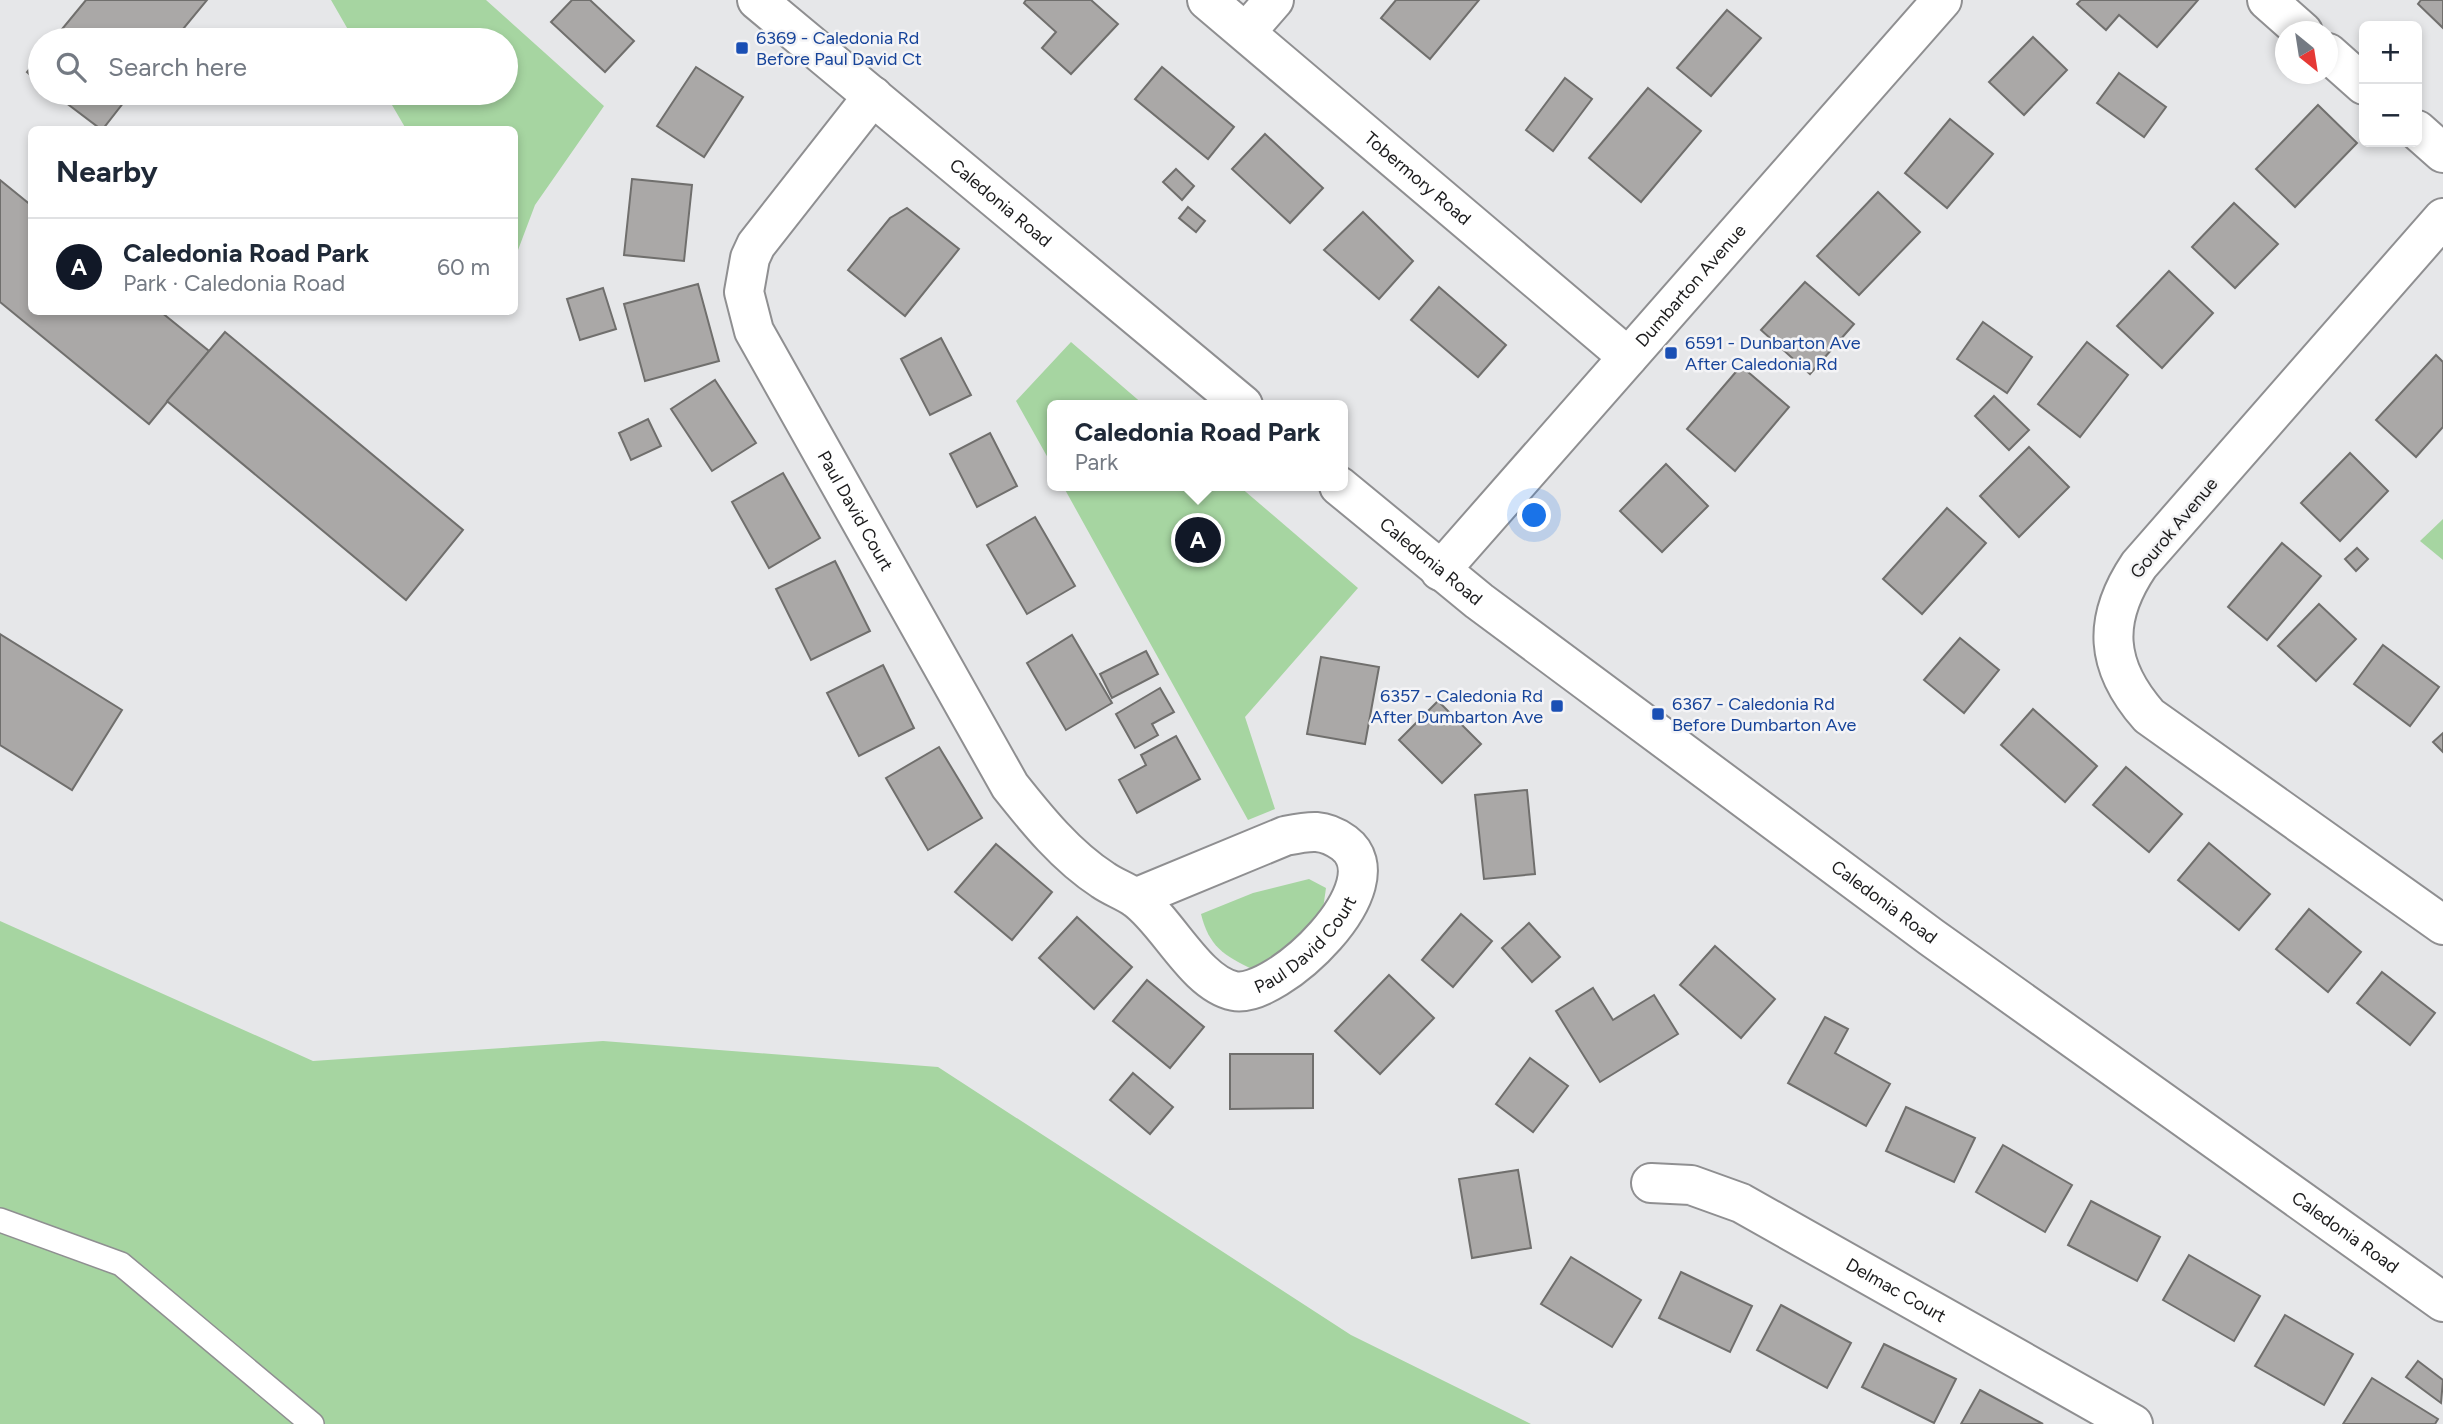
<!DOCTYPE html>
<html lang="en">
<head>
<meta charset="utf-8">
<style>
	body { margin:0; font-family:Figtree,sans-serif; background:#f6f6f7; color:#1f2937 }
	.controls { position:absolute; right:21px; top:21px; display:grid; overflow:hidden; border-radius:10px; box-shadow:0 4px 10px #0003 }
	.controls button { width:63px; height:63px; display:grid; place-items:center; padding:0; border:0; border-bottom:2px solid #e0e1e3; background:#fff; color:#1f2937; font:35px sans-serif }
	.compass { position:absolute; left:2275px; top:21px; width:63px; height:63px; border-radius:50%; background:#fff; box-shadow:0 4px 10px #0003; rotate:150deg }
	.you { position:absolute; left:1535px; top:516px; width:24px; height:24px; margin:-18px; border:5px solid #fff; border-radius:50%; background:#1a73e8; box-shadow:0 0 0 10px #1a73e833 }
	.badge { display:grid; place-items:center; width:46px; height:46px; border-radius:50%; background:#111827; color:#fff; font-size:23px; font-weight:700 }
	.pin { position:absolute; translate:-50% -50%; border:4px solid #fff; box-shadow:0 2px 7px #0006 }
	.popup { position:absolute; left:1047px; top:400px; width:301px; height:91px; box-sizing:border-box; display:grid; place-content:center; border-radius:10px; background:#fff; filter:drop-shadow(0 2px 5px #0005); font-size:23px; white-space:nowrap; color:#747a83 }
	.popup b { font-size:26px; color:#1f2937 }
	.popup::after { content:''; position:absolute; left:50%; top:100%; margin-left:-14px; border:14px solid transparent; border-top-color:#fff }
	.list { margin:0; padding:0; list-style:none }
	h2 { display:flex; justify-content:space-between; align-items:center; height:91px; margin:0; padding:0 28px; font-size:30px }
	h2 small { font-size:23px; font-weight:400; color:#747a83 }
	.list li { display:grid; grid-template-columns:46px 1fr auto; gap:21px; align-items:center; box-sizing:border-box; height:98px; padding:0 28px; border-top:2px solid #e0e1e3 }
	.list b { display:block; font-size:26px; white-space:nowrap }
	.list p { margin:0; font-size:23px; white-space:nowrap; color:#747a83 }
	.list em { font-size:23px; font-style:normal; color:#747a83 }
	.icon { flex:none; width:38px; height:38px; fill:none; stroke:currentColor; stroke-width:2; stroke-linecap:round; stroke-linejoin:round }
	.map { position:relative; flex:none; width:2443px; height:1424px; overflow:hidden }
	.search { position:absolute; background:#fff; box-shadow:0 4px 10px #0003; left:28px; top:28px; width:490px; height:77px; display:flex; align-items:center; gap:18px; box-sizing:border-box; padding:0 24px; border-radius:38px; color:#747a83; font-size:26px }
	.panel { position:absolute; background:#fff; box-shadow:0 4px 10px #0003; left:28px; top:126px; width:490px; height:189px; border-radius:10px }
	.map>svg:first-child { display:block }
</style>
</head>
<body>
<div class="map">
<svg width="2443" height="1424" viewBox="0 0 2443 1424">
	<rect width="100%" height="100%" fill="#e6e7e9"/>
	<g fill="#a6d5a1">
		<path d="M331 0H486L604 106 535 205 515 258 514 130 406 129 385 93H506V40H354Z"/>
		<path d="M1071 342 1144 405H1053V467L1016 401Z"/>
		<path d="M1063 486H1239L1358 588 1245 717 1275 809 1248 820Z"/>
		<path d="M2443 519V560L2420 541Z"/>
		<path d="M1309 879 1326 888 1323 909 1278 956 1252 969C1223 955 1209 946 1201 914L1253 893Z"/>
		<path d="M0 921 313 1061 603 1041 938 1067 1351 1335 1531 1424H0Z"/>
	</g>
	<g fill="#aaa8a7" stroke="#706f6d" stroke-width="2">
		<path d="M86 0H207L174 40H53Z"/>
		<path d="M572 0H590L634 41 605 72 551 22Z"/>
		<path d="M1026 0H1091L1118 24 1071 74 1042 48 1056 32 1024 3Z"/>
		<path d="M1396 0H1479L1430 59 1381 18Z"/>
		<path d="M2081 0H2198L2157 47 2119 15 2106 30 2077 4Z"/>
		<path d="M2421 0H2443V28L2418 4Z"/>
		<path d="M1727 10 1761 38 1711 96 1677 68Z"/>
		<path d="M2033 37 2067 70 2024 115 1989 82Z"/>
		<path d="M40 56V83L27 72Z"/>
		<path d="M696 67 743 97 704 157 657 126Z"/>
		<path d="M1162 67 1234 127 1208 159 1135 99Z"/>
		<path d="M2119 73 2166 107 2144 137 2097 103Z"/>
		<path d="M1565 78 1592 99 1553 151 1526 130Z"/>
		<path d="M1648 88 1701 131 1641 202 1589 158Z"/>
		<path d="M53 93H131L102 130Z"/>
		<path d="M2318 105 2357 143 2295 207 2256 169Z"/>
		<path d="M1950 119 1993 154 1947 208 1905 173Z"/>
		<path d="M1265 134 1323 188 1290 223 1232 169Z"/>
		<path d="M1176 169 1194 186 1182 200 1163 182Z"/>
		<path d="M632 179 692 185 684 261 624 255Z"/>
		<path d="M0 180 32 206V312H161L209 351 149 424 0 302Z"/>
		<path d="M1878 192 1920 232 1859 295 1817 256Z"/>
		<path d="M2234 203 2278 244 2235 288 2192 247Z"/>
		<path d="M1188 207 1205 221 1196 232 1179 218Z"/>
		<path d="M907 208 959 249 905 316 848 270 890 218Z"/>
		<path d="M1363 212 1413 261 1379 299 1324 250Z"/>
		<path d="M2169 271 2213 313 2162 368 2117 326Z"/>
		<path d="M1805 282 1854 324 1810 374 1761 330Z"/>
		<path d="M698 284 719 361 645 381 624 304Z"/>
		<path d="M1439 287 1506 345 1478 377 1411 320Z"/>
		<path d="M603 288 616 329 580 340 567 299Z"/>
		<path d="M1983 322 2032 357 2007 393 1957 359Z"/>
		<path d="M225 332 463 530 406 600 167 401Z"/>
		<path d="M941 338 971 395 930 415 901 359Z"/>
		<path d="M2087 342 2128 375 2080 437 2038 404Z"/>
		<path d="M2436 355 2443 362V427L2416 457 2376 420Z"/>
		<path d="M1741 366 1789 407 1735 471 1687 429Z"/>
		<path d="M715 380 756 443 712 471 671 409Z"/>
		<path d="M1994 396 2029 430 2009 450 1975 416Z"/>
		<path d="M648 419 661 446 631 460 619 433Z"/>
		<path d="M990 433 1017 486 977 507 950 454Z"/>
		<path d="M2029 447 2069 487 2019 537 1980 496Z"/>
		<path d="M2350 453 2388 491 2340 541 2301 503Z"/>
		<path d="M1666 464 1708 506 1662 552 1620 511Z"/>
		<path d="M783 473 820 538 769 568 732 502Z"/>
		<path d="M1947 508 1986 543 1922 614 1883 579Z"/>
		<path d="M1035 517 1075 586 1027 614 987 545Z"/>
		<path d="M2282 543 2321 576 2267 640 2228 607Z"/>
		<path d="M2357 548 2368 559 2356 571 2345 559Z"/>
		<path d="M835 561 870 631 811 660 776 589Z"/>
		<path d="M2319 604 2356 639 2316 681 2278 646Z"/>
		<path d="M0 634 122 710 72 790 0 745Z"/>
		<path d="M1072 635 1112 703 1066 730 1027 663Z"/>
		<path d="M1960 638 1999 670 1964 713 1924 680Z"/>
		<path d="M2383 645 2439 687 2410 726 2354 684Z"/>
		<path d="M1146 651 1158 674 1112 698 1100 674Z"/>
		<path d="M1321 657 1379 667 1365 744 1307 734Z"/>
		<path d="M883 665 914 728 859 756 827 693Z"/>
		<path d="M1160 688 1174 712 1152 724 1158 735 1135 748 1116 714Z"/>
		<path d="M1438 701 1481 744 1442 783 1399 740Z"/>
		<path d="M2033 709 2097 766 2065 802 2001 745Z"/>
		<path d="M2443 733V752L2433 742Z"/>
		<path d="M1176 736 1200 779 1137 813 1119 780 1146 765 1141 755Z"/>
		<path d="M939 747 982 818 928 850 886 778Z"/>
		<path d="M2126 767 2182 814 2149 852 2093 805Z"/>
		<path d="M1527 790 1535 874 1484 879 1475 795Z"/>
		<path d="M2209 843 2270 894 2239 930 2178 880Z"/>
		<path d="M996 844 1052 892 1012 940 955 892Z"/>
		<path d="M2309 909 2361 952 2328 992 2276 949Z"/>
		<path d="M1461 914 1492 941 1453 987 1422 960Z"/>
		<path d="M1077 917 1132 967 1094 1009 1039 958Z"/>
		<path d="M1529 923 1560 957 1532 982 1502 948Z"/>
		<path d="M1715 946 1775 999 1741 1038 1680 985Z"/>
		<path d="M2382 972 2435 1013 2410 1045 2357 1003Z"/>
		<path d="M1389 975 1434 1018 1380 1074 1335 1031Z"/>
		<path d="M1147 980 1204 1027 1170 1068 1113 1021Z"/>
		<path d="M1593 988 1613 1020 1654 995 1678 1034 1600 1082 1556 1011Z"/>
		<path d="M1825 1017 1848 1029 1835 1053 1890 1084 1866 1126 1788 1083Z"/>
		<path d="M1230 1054H1313V1108L1230 1109Z"/>
		<path d="M1530 1058 1568 1086 1533 1132 1496 1104Z"/>
		<path d="M1133 1073 1173 1107 1150 1134 1110 1100Z"/>
		<path d="M1906 1107 1975 1138 1954 1182 1886 1151Z"/>
		<path d="M2003 1145 2072 1185 2045 1232 1976 1192Z"/>
		<path d="M1518 1170 1531 1248 1472 1258 1459 1179Z"/>
		<path d="M2091 1201 2160 1237 2137 1281 2068 1245Z"/>
		<path d="M2189 1255 2260 1296 2234 1341 2163 1300Z"/>
		<path d="M1571 1257 1641 1300 1612 1347 1541 1304Z"/>
		<path d="M1681 1272 1752 1306 1730 1352 1659 1318Z"/>
		<path d="M1781 1305 1851 1343 1827 1388 1757 1350Z"/>
		<path d="M2285 1315 2353 1354 2324 1405 2255 1366Z"/>
		<path d="M1884 1344 1956 1379 1934 1423 1862 1387Z"/>
		<path d="M2418 1361 2443 1380 2441 1403 2406 1377Z"/>
		<path d="M2372 1378 2438 1419 2435 1424H2343Z"/>
		<path d="M1980 1390 2043 1424H1961Z"/>
	</g>
	<g fill="none" stroke-linecap="round" stroke-linejoin="round">
		<defs>
			<path id="service" d="M0 1220 121 1264 312 1424"/>
			<g id="minor">
				<path id="s1" d="M1207 0 1628 357"/>
				<path d="M2267 0 2303 32"/>
				<path d="M1246 32 1274 0"/>
				<path d="M2328 53 2364 85"/>
				<path id="s2" d="M873 96 756 245 750 258 744 292 754 331 1010 786C1037 820 1066 856 1103 880 1113 887 1125 891 1135 898 1167 920 1195 983 1234 991 1276 1000 1399 884 1344 843 1323 828 1310 831 1285 836L1135 898"/>
				<path d="M2417 130 2443 153"/>
				<path d="M2443 218 2139 565C2102 620 2105 666 2149 716L2443 925"/>
				<path id="s3" d="M1440 571 1942 0"/>
				<path id="s4" d="M1651 1183 1691 1185 1741 1203 2133 1424"/>
			</g>
			<g id="tertiary">
				<path id="s5" d="M757 0 1243 405"/>
				<path id="s6" d="M1339 486 1479 601 1931 937 2443 1302"/>
			</g>
		</defs>
		<use href="#service" stroke="#8f8f91" stroke-width="26"/>
		<use href="#minor" stroke="#8f8f91" stroke-width="42"/>
		<use href="#tertiary" stroke="#8f8f91" stroke-width="42"/>
		<use href="#service" stroke="#fff" stroke-width="23"/>
		<use href="#minor" stroke="#fff" stroke-width="38"/>
		<use href="#tertiary" stroke="#fff" stroke-width="38"/>
	</g>
	<g fill="#1a4fb4" stroke="#f4f4f6" stroke-width="2.5">
		<rect x="735" y="41" width="14" height="14" rx="3.5"/>
		<rect x="1664" y="346" width="14" height="14" rx="3.5"/>
		<rect x="1550" y="699" width="14" height="14" rx="3.5"/>
		<rect x="1651" y="707" width="14" height="14" rx="3.5"/>
	</g>
	<g text-anchor="middle" stroke-width="5" stroke-linejoin="round" paint-order="stroke">
		<g font-size="18" fill="#164399" stroke="#f4f4f6" text-anchor="start">
			<text x="756" y="44">6369 - Caledonia Rd<tspan x="756" dy="21">Before Paul David Ct</tspan></text>
			<text x="1685" y="349">6591 - Dunbarton Ave<tspan x="1685" dy="21">After Caledonia Rd</tspan></text>
			<text x="1543" y="702" text-anchor="end">6357 - Caledonia Rd<tspan x="1543" dy="21">After Dumbarton Ave</tspan></text>
			<text x="1672" y="710">6367 - Caledonia Rd<tspan x="1672" dy="21">Before Dumbarton Ave</tspan></text>
		</g>
		<g font-size="18" fill="#1b1b1c" stroke="#f4f4f6">
			<text dy="6" stroke="none"><textPath href="#s1" startOffset="276">Tobermory Road</textPath></text>
			<text dy="6" stroke="none"><textPath href="#s5" startOffset="317">Caledonia Road</textPath></text>
			<text dy="6" stroke="none"><textPath href="#s3" startOffset="380">Dumbarton Avenue</textPath></text>
			<text dy="6" stroke="none"><textPath href="#s2" startOffset="485">Paul David Court</textPath></text>
			<text transform="translate(2174 528) rotate(-50)" y="6">Gourok Avenue</text>
			<text dy="6" stroke="none"><textPath href="#s6" startOffset="119">Caledonia Road</textPath></text>
			<text dy="6" stroke="none"><textPath href="#s6" startOffset="686">Caledonia Road</textPath></text>
			<text dy="6" stroke="none"><textPath href="#s2" startOffset="1197">Paul David Court</textPath></text>
			<text dy="6" stroke="none"><textPath href="#s6" startOffset="1253">Caledonia Road</textPath></text>
			<text dy="6" stroke="none"><textPath href="#s4" startOffset="271">Delmac Court</textPath></text>
		</g>
	</g>
</svg>
<div class="controls">
<button>+</button>
<button>−</button>
</div>
<svg class="compass" viewBox="-18 -18 36 36"><path d="M0-13l5 13h-10z" fill="#e53935"/><path d="M0 13l5-13h-10z" fill="#747a83"/></svg>
<div class="you"></div>
<div class="pin badge" style="left:1198px;top:540px">A</div>
<div class="popup"><b>Caledonia Road Park</b>Park</div>
<div class="search"><svg class="icon" aria-label="search" viewBox="0 0 24 24"><circle cx="10" cy="10" r="6"/><path d="M15 15l6 6"/></svg>Search here</div>
<section class="panel">
<h2>Nearby<small></small></h2>
<ul class="list">
<li><span class="badge">A</span><div><b>Caledonia Road Park</b><p>Park · Caledonia Road</p></div><em>60 m</em></li>
</ul>
</section>
</div>
</body>
</html>
